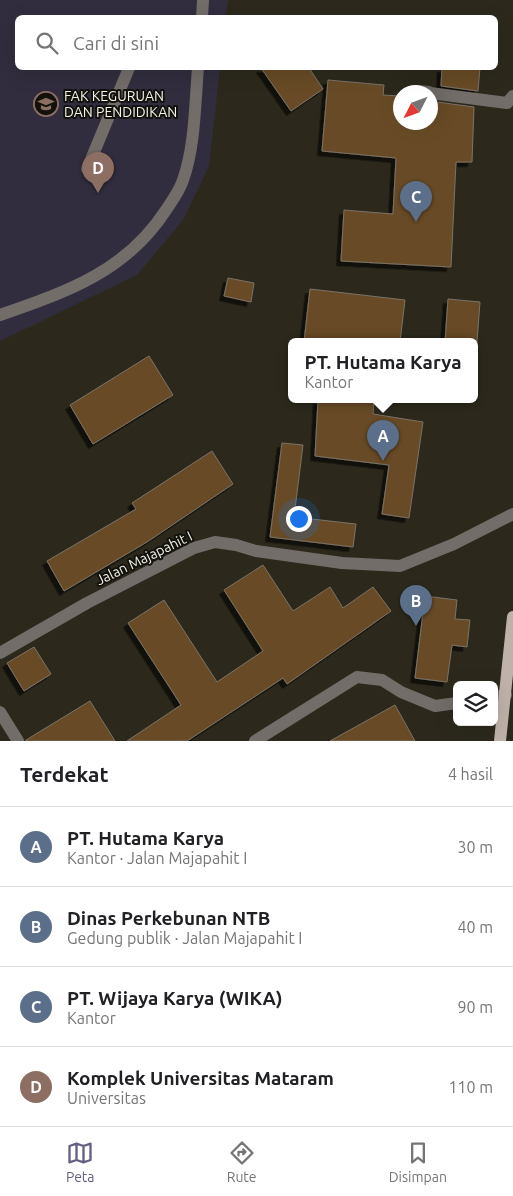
<!DOCTYPE html>
<html lang="id">
<head>
<meta charset="utf-8">
<style>
	body { margin:0; font-family:Ubuntu,sans-serif; background:#f2f2f2; color:#202124 }
	.controls { position:absolute; right:15px; bottom:15px; display:grid; overflow:hidden; border-radius:8px; box-shadow:0 5px 20px #0002 }
	.controls button { width:45px; height:45px; display:grid; place-items:center; padding:0; border:0; border-bottom:1px solid #e0e0e0; background:#fff; color:#202124; font:25px sans-serif }
	.compass { position:absolute; left:393px; top:85px; width:45px; height:45px; border-radius:50%; background:#fff; box-shadow:0 5px 20px #0002; rotate:228deg }
	.you { position:absolute; left:298px; top:518px; width:18px; height:18px; margin:-12px; border:4px solid #fff; border-radius:50%; background:#1a73e8; box-shadow:0 0 0 8px #1a73e833 }
	.badge { display:grid; place-items:center; width:32px; height:32px; border-radius:50%; background:#655f83; color:#fff; font-size:16px; font-weight:700 }
	.pin { position:absolute; translate:-50% -41px; filter:drop-shadow(0 1px 2px #0008) }
	.pin::after { content:''; position:absolute; top:26px; width:18px; height:15px; background:inherit; clip-path:polygon(0 0,100% 0,50% 100%) }
	.popup { position:absolute; left:288px; top:338px; width:190px; height:65px; box-sizing:border-box; display:grid; place-content:center; border-radius:8px; background:#fff; filter:drop-shadow(0 1px 4px #0005); font-size:16px; white-space:nowrap; color:#757577 }
	.popup b { font-size:19px; color:#202124 }
	.popup::after { content:''; position:absolute; left:50%; top:100%; margin-left:-10px; border:10px solid transparent; border-top-color:#fff }
	.list { margin:0; padding:0; list-style:none }
	h2 { display:flex; justify-content:space-between; align-items:center; height:65px; margin:0; padding:0 20px; font-size:21px }
	h2 small { font-size:16px; font-weight:400; color:#757577 }
	.list li { display:grid; grid-template-columns:32px 1fr auto; gap:15px; align-items:center; box-sizing:border-box; height:80px; padding:0 20px; border-top:1px solid #e0e0e0 }
	.list b { display:block; font-size:19px; white-space:nowrap }
	.list p { margin:0; font-size:16px; white-space:nowrap; color:#757577 }
	.list em { font-size:16px; font-style:normal; color:#757577 }
	.icon { flex:none; width:28px; height:28px; fill:none; stroke:currentColor; stroke-width:2; stroke-linecap:round; stroke-linejoin:round }
	.map { position:relative; flex:none; width:513px; height:741px; overflow:hidden }
	.search { position:absolute; background:#fff; box-shadow:0 5px 20px #0002; left:15px; right:15px; top:15px; height:55px; display:flex; align-items:center; gap:12px; box-sizing:border-box; padding:0 18px; border-radius:8px; color:#757577; font-size:19px }
	.sheet { height:385px; background:#fff }
	nav { display:flex; justify-content:space-around; align-items:center; box-sizing:border-box; height:70px; border-top:1px solid #e0e0e0; background:#fff; font-size:14px; color:#757577 }
	nav a { display:grid; justify-items:center; gap:2px }
	nav .on { color:#655f83 }
	.map>svg:first-child { display:block }
</style>
</head>
<body>
<div class="map">
<svg width="513" height="741" viewBox="0 0 513 741">
	<defs>
		<filter id="shadow"><feDropShadow dx="-4.5" dy="4.5" stdDeviation="0" flood-color="#0009"/></filter>
	</defs>
	<rect width="100%" height="100%" fill="#2c291c"/>
	<path fill="#312d3e" d="M0 0H228L226 17 18 18V68H220L209 166 183 220 137 275 0 341Z"/>
	<g fill="#674c28" stroke="#7c7266" filter="url(#shadow)">
		<path d="M261 68H309L323 89 291 111Z"/>
		<path d="M442 68H480L478 91 441 86Z"/>
		<path d="M328 80 384 85 383 95 400 96V122H430V101L474 107 472 162H456L451 267 341 261 344 210 393 214 396 158 322 151Z"/>
		<path d="M228 278 254 283 251 302 224 296Z"/>
		<path d="M310 289 405 300 400 342H304Z"/>
		<path d="M448 299 480 302 477 342H445Z"/>
		<path d="M149 356 173 395 93 444 70 405Z"/>
		<path d="M318 400H374L373 414 423 422 409 518 382 514 389 465 315 456Z"/>
		<path d="M282 443 303 445 294 517 356 524 353 547 270 537Z"/>
		<path d="M212 451 233 484 147 542 64 591 47 561 136 509 132 503Z"/>
		<path d="M263 565 293 611 330 587 343 608 373 587 391 611 287 684 283 678 187 741H127L181 705 128 623 164 600 217 682 263 651 224 590Z"/>
		<path d="M425 596 457 600 455 619 470 620 467 647 452 645 447 682 415 678Z"/>
		<path d="M34 647 51 674 24 691 7 663Z"/>
		<path d="M90 701 115 741H26V740Z"/>
		<path d="M395 705 415 741H330Z"/>
	</g>
	<g fill="none" stroke-linecap="round" stroke-linejoin="round">
		<g stroke="#736d69" stroke-width="12">
			<path d="M202 18 203 0"/>
			<path d="M418 91 429 92"/>
			<path d="M430 93 507 103 513 96"/>
			<path d="M87 169 129 68"/>
			<path d="M0 315C66 292 126 272 166 210 172 201 180 190 183 180 195 147 195 103 198 68"/>
			<path d="M0 653 87 603 194 548 215 542 236 545 256 551 342 563 400 566 454 544 513 514"/>
			<path d="M494 697 506 695"/>
			<path d="M0 712 18 741"/>
			<path d="M255 741 357 677 382 680 401 692 435 706 457 703"/>
		</g>
		<path stroke="#bfb2aa" stroke-width="12" d="M500 741 513 617"/>
	</g>
	<defs>
		<symbol id="university-ring" viewBox="-11 -11 22 22"><circle r="9.5" fill="#13110c" stroke="#8d6e63" stroke-width="1.5"/><path d="M0-5L7-2L0 1L-7-2ZM-4 1L0 2.5L4 1V4Q0 6-4 4Z" fill="#8d6e63"/></symbol>
	</defs>
	<g fill-rule="evenodd">
		<use href="#university-ring" x="32" y="90" width="28" height="28"/>
	</g>
	<g text-anchor="middle" stroke-width="4" stroke-linejoin="round" paint-order="stroke">
		<g font-size="14" fill="#f4f2ea" stroke="#13110c" text-anchor="start">
			<text x="64" y="101">FAK KEGURUAN<tspan x="64" dy="16">DAN PENDIDIKAN</tspan></text>
		</g>
		<g font-size="14" fill="#f4f2ea" stroke="#13110c">
			<text transform="translate(144 558) rotate(-26)" y="5">Jalan Majapahit I</text>
		</g>
	</g>
</svg>
<div class="controls">
<button><svg class="icon" aria-label="layers" viewBox="0 0 24 24"><path d="M12 4l9 5-9 5-9-5zM3 14l9 5 9-5"/></svg></button>
</div>
<svg class="compass" viewBox="-18 -18 36 36"><path d="M0-13l5 13h-10z" fill="#e53935"/><path d="M0 13l5-13h-10z" fill="#757577"/></svg>
<div class="you"></div>
<div class="pin badge" style="left:383px;top:461px;background:#5c6f8a">A</div>
<div class="popup"><b>PT. Hutama Karya</b>Kantor</div>
<div class="pin badge" style="left:416px;top:626px;background:#5c6f8a">B</div>
<div class="pin badge" style="left:416px;top:222px;background:#5c6f8a">C</div>
<div class="pin badge" style="left:98px;top:193px;background:#8d6e63">D</div>
<div class="search"><svg class="icon" aria-label="search" viewBox="0 0 24 24"><circle cx="10" cy="10" r="6"/><path d="M15 15l6 6"/></svg>Cari di sini</div>
</div>
<section class="sheet">
<h2>Terdekat<small>4 hasil</small></h2>
<ul class="list">
<li><span class="badge" style="background:#5c6f8a">A</span><div><b>PT. Hutama Karya</b><p>Kantor · Jalan Majapahit I</p></div><em>30 m</em></li>
<li><span class="badge" style="background:#5c6f8a">B</span><div><b>Dinas Perkebunan NTB</b><p>Gedung publik · Jalan Majapahit I</p></div><em>40 m</em></li>
<li><span class="badge" style="background:#5c6f8a">C</span><div><b>PT. Wijaya Karya (WIKA)</b><p>Kantor</p></div><em>90 m</em></li>
<li><span class="badge" style="background:#8d6e63">D</span><div><b>Komplek Universitas Mataram</b><p>Universitas</p></div><em>110 m</em></li>
</ul>
</section>
<nav>
<a class="on"><svg class="icon" aria-label="map" viewBox="0 0 24 24"><path d="M3 6l6-2 6 2 6-2v14l-6 2-6-2-6 2zM9 4v14M15 6v14"/></svg>Peta</a>
<a><svg class="icon" aria-label="directions" viewBox="0 0 24 24"><path d="M12 3l9 9-9 9-9-9zM9 14v-3h6M13 9l2 2-2 2"/></svg>Rute</a>
<a><svg class="icon" aria-label="saved" viewBox="0 0 24 24"><path d="M7 4h10v16l-5-4-5 4z"/></svg>Disimpan</a>
</nav>
</body>
</html>
